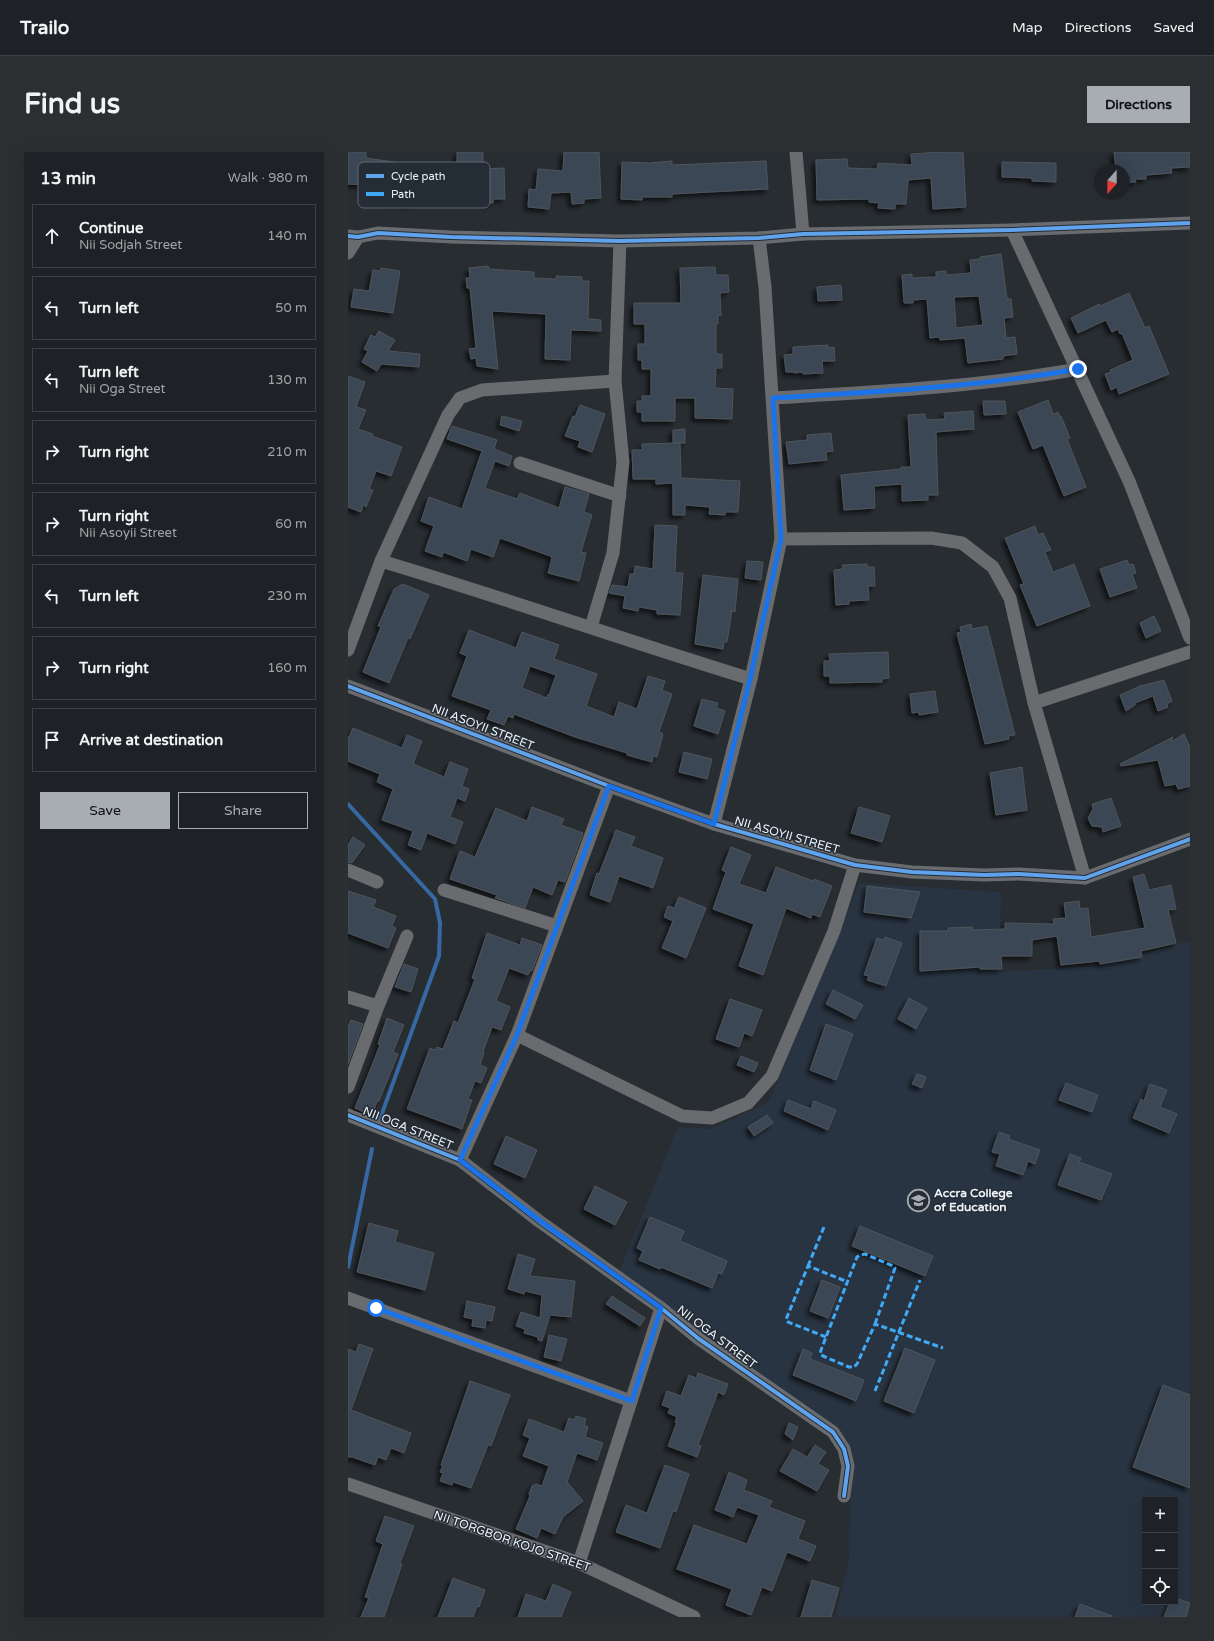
<!DOCTYPE html>
<html lang="en">
<head>
<meta charset="utf-8">
<style>
	body { margin:0; font-family:"Varela Round",sans-serif; background:#2b2f32; color:#f1f3f6 }
	.controls { position:absolute; right:12px; bottom:12px; display:grid; overflow:hidden; border-radius:0px; box-shadow:0 4px 16px #0002 }
	.controls button { width:36px; height:36px; display:grid; place-items:center; padding:0; border:0; border-bottom:1px solid #3c3f43; background:#1e2226; color:#f1f3f6; font:20px sans-serif }
	.compass { position:absolute; left:746px; top:12px; width:36px; height:36px; border-radius:50%; background:#1e2226; box-shadow:0 4px 16px #0002; rotate:201deg }
	.stop { position:absolute; width:12px; height:12px; margin:-9px; border:3px solid #1a73e8; border-radius:50%; background:#fff }
	.stop.end { background:#1a73e8; border-color:#fff; box-shadow:0 1px 4px #0008 }
	.list { margin:0; padding:0; list-style:none }
	h2 { display:flex; justify-content:space-between; align-items:center; height:52px; margin:0; padding:0 16px; font-size:17px }
	h2 small { font-size:13px; font-weight:400; color:#a1a4a7 }
	.list li { display:grid; grid-template-columns:26px 1fr auto; gap:12px; align-items:center; box-sizing:border-box; height:64px; margin:0 8px 8px; padding:0 8px; border:1px solid #3c3f43; border-radius:0px }
	.list b { display:block; font-size:15px; white-space:nowrap }
	.list p { margin:0; font-size:13px; white-space:nowrap; color:#a1a4a7 }
	.list em { font-size:13px; font-style:normal; color:#a1a4a7 }
	.actions { display:flex; gap:8px; padding:12px 16px }
	.actions a { flex:1; padding:9px 0; border:1px solid #a7adb3; border-radius:0px; text-align:center; font-size:14px; color:#a7adb3 }
	.actions .main { background:#a7adb3; color:#111 }
	.icon { flex:none; width:22px; height:22px; fill:none; stroke:currentColor; stroke-width:2; stroke-linecap:round; stroke-linejoin:round }
	.map { position:relative; flex:none; width:842px; height:1465px; overflow:hidden; border-radius:0px }
	header { display:flex; align-items:center; gap:24px; box-sizing:border-box; height:56px; padding:0 20px; background:#1e2226; border-bottom:1px solid #3c3f43 }
	header strong { font-size:19px }
	nav { display:flex; gap:22px; margin-inline-start:auto; font-size:14px }
	.intro { display:flex; align-items:center; justify-content:space-between; box-sizing:border-box; height:96px; padding:0 24px }
	h1 { margin:0; font-size:28px }
	.button { padding:10px 18px; border-radius:0px; background:#a7adb3; color:#111; font-size:14px; font-weight:700 }
	main { display:flex; gap:24px; padding:0 24px }
	aside { flex:1; background:#1e2226; border-radius:0px; box-shadow:0 4px 16px #0002 }
	.map>svg:first-child { display:block }
</style>
</head>
<body>
<header>
<strong>Trailo</strong>
<nav><a>Map</a><a>Directions</a><a>Saved</a></nav>
</header>
<div class="intro"><h1>Find us</h1><a class="button">Directions</a></div>
<main>
<aside>
<h2>13 min<small>Walk · 980 m</small></h2>
<ul class="list">
<li><svg class="icon" aria-label="ahead" viewBox="0 0 24 24"><path d="M12 20V5M6 11l6-6 6 6"/></svg><div><b>Continue</b><p>Nii Sodjah Street</p></div><em>140 m</em></li>
<li><svg class="icon" aria-label="left" viewBox="0 0 24 24"><path d="M17 20v-9H6M10 6l-5 5 5 5"/></svg><div><b>Turn left</b></div><em>50 m</em></li>
<li><svg class="icon" aria-label="left" viewBox="0 0 24 24"><path d="M17 20v-9H6M10 6l-5 5 5 5"/></svg><div><b>Turn left</b><p>Nii Oga Street</p></div><em>130 m</em></li>
<li><svg class="icon" aria-label="right" viewBox="0 0 24 24"><path d="M7 20v-9h11M14 6l5 5-5 5"/></svg><div><b>Turn right</b></div><em>210 m</em></li>
<li><svg class="icon" aria-label="right" viewBox="0 0 24 24"><path d="M7 20v-9h11M14 6l5 5-5 5"/></svg><div><b>Turn right</b><p>Nii Asoyii Street</p></div><em>60 m</em></li>
<li><svg class="icon" aria-label="left" viewBox="0 0 24 24"><path d="M17 20v-9H6M10 6l-5 5 5 5"/></svg><div><b>Turn left</b></div><em>230 m</em></li>
<li><svg class="icon" aria-label="right" viewBox="0 0 24 24"><path d="M7 20v-9h11M14 6l5 5-5 5"/></svg><div><b>Turn right</b></div><em>160 m</em></li>
<li><svg class="icon" aria-label="arrive" viewBox="0 0 24 24"><path d="M6 21V4h12l-3 4 3 4H6"/></svg><div><b>Arrive at destination</b></div></li>
</ul>
<div class="actions"><a class="main">Save</a><a>Share</a></div>
</aside>
<div class="map">
<svg width="842" height="1465" viewBox="0 0 842 1465">
	<defs>
		<filter id="shadow"><feDropShadow dx="-3.5" dy="3.5" stdDeviation="2" flood-color="#0009"/></filter>
	</defs>
	<rect width="100%" height="100%" fill="#282d32"/>
	<path fill="#293442" fill-rule="evenodd" d="M511 731 653 740 651 820 750 814 842 789V1465H487L501 1409 502 1358 506 1313 499 1289 271 1120 330 975 363 977 421 950ZM797 1348H827V1450H797Z"/>
	<g fill="none" stroke-linecap="round" stroke-linejoin="round">
		<g stroke="#3768a1" stroke-width="4">
			<path d="M0 652 87 747 92 771 91 804 32 967"/>
			<path d="M0 1115 24 997"/>
		</g>
	</g>
	<g fill="#3a4755" stroke="#505458" fill-rule="evenodd" filter="url(#shadow)">
		<path d="M0 0H18V6L73 14 72 18 81 19 77 50 64 48V53L37 49 39 38 18 36V33L0 32Z"/>
		<path d="M109 0H135V17L156 16 157 47H145V51H134V47L110 48Z"/>
		<path d="M216 0H251L253 46 236 47V51L224 52 223 40 203 41 201 57 180 55 181 37 188 38 190 17 215 19Z"/>
		<path d="M593 0H615L618 55 585 57 583 26 560 28 558 52H547V57L530 56 531 51 521 50V47L469 48 468 8 499 7 500 16 529 17 530 11 564 13 563 2Z"/>
		<path d="M766 0H842V15L823 16 824 21 798 23V27H787L788 30 776 31V18H768Z"/>
		<path d="M324 9V13L418 9 420 37 324 42V45H294V48L273 47 274 10 302 11Z"/>
		<path d="M654 10 708 11V30L684 29V26L654 25Z"/>
		<path d="M653 102 659 147H663L665 165 656 166 658 186 667 185 669 202 655 204V207L620 211 617 186 592 188 591 185 582 186 579 147 565 148V151H556L554 123 564 122V126L588 125V120L598 119V123L623 121 622 108 632 107V105ZM631 144 635 173 608 176 606 145Z"/>
		<path d="M140 114 141 117 186 120V126L208 127V124L234 125V129H241L240 167 253 168V179L223 178 222 208 197 207 198 162 144 159 150 217 129 214 128 206 123 207 121 197 128 196 122 136H119L118 126H122L121 116Z"/>
		<path d="M367 115 368 123H380L381 140 372 141 373 164 370 163V172H368V202H374V216H368L367 236 385 237 384 267 347 266V246H327V269H294V260H289V249H294V244H303V217H294V208H290V192H297V172H286V151H333L332 116Z"/>
		<path d="M33 116 52 119 45 161 3 155 6 137 21 139 25 118 32 119Z"/>
		<path d="M493 133 494 148 470 149 469 135Z"/>
		<path d="M781 141 797 176 801 174 821 222 771 242 769 235 763 238 757 222 763 220 762 218 785 208 774 181 772 182 770 177 764 180 758 168 730 181 723 166 751 152 752 154Z"/>
		<path d="M31 179 47 188 40 199 72 202 71 215 33 212 29 219 14 210 20 199 16 197 23 183 27 185Z"/>
		<path d="M480 193V196L486 195 487 209H474L475 221 455 222V220L446 221V220H438L436 203 445 202V195Z"/>
		<path d="M0 224 17 230 8 255 18 258 10 277 25 282 24 284 54 295 43 324 28 319 21 337 25 338 18 355 15 353 13 360 0 355Z"/>
		<path d="M700 248 705 262 710 260 712 265 713 264 722 286 719 287 738 335 716 344 695 293 685 297 670 260Z"/>
		<path d="M635 249H657L658 262 636 263Z"/>
		<path d="M232 253 257 262 244 300 230 295 232 289 217 284 225 264 227 265Z"/>
		<path d="M625 259 626 277 588 280 590 343H580V348L554 349V332L526 334 527 356 496 358 493 323 553 317V315H563L560 263 577 262 578 268 597 267 596 261Z"/>
		<path d="M154 264 174 269 171 279 152 273Z"/>
		<path d="M104 274 149 288 146 297 164 304 161 314 147 309 137 336 169 347 172 341 211 356 217 335 241 342 236 360 244 363 233 400 238 401 231 429 200 421 204 406 202 404 152 386 145 405 123 397 119 409 95 400 94 405 77 399 86 374 73 369 81 345 114 357 134 299 99 287Z"/>
		<path d="M337 277V291H325V278Z"/>
		<path d="M483 281 485 299 478 300 479 308 441 312 438 290 459 288V283Z"/>
		<path d="M332 291 333 326 392 329 390 360H377V363L361 362 362 355 337 353V363H325V331L308 332V327H285L284 298H294V292Z"/>
		<path d="M307 373 329 374 327 421H335L332 463 309 462V458L291 455 290 459 275 456 277 444 261 441 264 433 280 435 282 422H286L287 414 305 417Z"/>
		<path d="M687 374 690 383 695 381 703 398 697 400 705 420 726 412 742 454 689 474 672 433 676 432 657 386Z"/>
		<path d="M779 408 781 413 785 412 788 421 784 422 789 436 762 445 752 417Z"/>
		<path d="M399 409 415 410 413 428 397 426Z"/>
		<path d="M519 412V415H526L527 434H520L521 448 501 449V452L488 453 486 418 495 417 494 413Z"/>
		<path d="M355 423 390 427 387 460 384 459 379 490H376L375 497 347 492Z"/>
		<path d="M55 432 81 443 62 487 60 486 41 531 15 520 33 475 30 474 46 437Z"/>
		<path d="M806 464 813 479 798 486 792 471Z"/>
		<path d="M623 472 624 477 639 474 667 583 660 584 661 587 637 592 609 481 613 480 612 475Z"/>
		<path d="M121 478 168 496 174 480 211 493 206 507 249 522 238 554 266 565 271 550 289 557 300 524 317 529 314 538 324 542 311 580 315 582 309 605 305 604 304 610 279 603V601L227 585 166 562 165 566 160 564 156 573 139 567 143 558 104 544 119 504 112 501ZM182 514 208 523 201 543 200 542 199 546 174 536Z"/>
		<path d="M540 500 541 526 534 527V530L482 531V524H476V509H482L481 502Z"/>
		<path d="M816 528 824 549 819 552 820 555 810 559 805 544 787 551V553L778 559 772 543 792 534Z"/>
		<path d="M587 539 590 560 571 563V560L564 561 562 542Z"/>
		<path d="M354 547 370 551 368 556 377 559 370 582 346 574Z"/>
		<path d="M5 576 54 596 59 583 74 589 65 612 96 625 102 610 120 617 114 634 121 637 117 649 109 646 102 665 115 670 107 692 79 681 73 698 60 693 65 679 34 668 45 637 29 630 32 622 0 609V587Z"/>
		<path d="M836 582 842 596V634L830 637 828 632 817 634 810 608 773 614 772 612 825 585 823 590Z"/>
		<path d="M336 600 364 607 359 627 331 620Z"/>
		<path d="M674 615 679 658 648 663 642 621Z"/>
		<path d="M763 646 773 674 755 680 754 675 744 674 740 666 745 657 744 652Z"/>
		<path d="M184 655 216 667 213 673 235 681 217 730 210 728 204 743 185 735 177 756 147 746 149 743 102 727 112 699 127 705 148 656 179 669Z"/>
		<path d="M511 655 542 664 534 690 503 681Z"/>
		<path d="M268 678 287 685 283 694 315 706 305 736 271 724 262 750 242 743 249 721 251 722Z"/>
		<path d="M5 685 17 693 4 711 0 710V693Z"/>
		<path d="M383 695 403 703 391 732 418 741 428 715 465 729 466 727 484 734 472 765 464 762 463 766 438 756 415 823 391 814 406 772 365 757 378 720 374 718Z"/>
		<path d="M796 722 801 738 823 733 828 757 820 758 828 791 793 799 794 805 752 812V809L713 813 709 784 684 788V804H653L654 817H632V815L572 819V779H600V776L624 775 625 778 657 777V771L706 772 705 767 718 766 716 751 731 749 732 757 740 756 743 785 797 776 785 725Z"/>
		<path d="M519 734 572 740 563 766 516 760Z"/>
		<path d="M0 739 28 748 25 755 48 764 44 774 48 776 40 796 0 781Z"/>
		<path d="M331 745 358 756 338 806 314 796 325 769 316 765 320 754 326 756Z"/>
		<path d="M139 781 172 793 174 786 194 793 184 819 182 818 180 823 161 816 148 849 162 855 153 878 144 875 135 900 136 901 132 913 139 916 133 931 127 929 120 947 124 948 114 977 59 957 82 896 87 898 89 895 95 897 106 869 110 871 127 827 124 826Z"/>
		<path d="M537 785 554 791 538 834 519 828 521 824 516 823 529 786 536 788Z"/>
		<path d="M56 812 70 817 63 840 47 835Z"/>
		<path d="M485 838 515 853 507 867 478 852Z"/>
		<path d="M561 846 579 856 568 877 550 867Z"/>
		<path d="M382 847 414 858 404 884 396 881 391 895 368 887Z"/>
		<path d="M39 866 56 873 45 900 50 902 31 949H29L24 964 7 956 32 893 30 892Z"/>
		<path d="M3 868 15 872 0 912V875Z"/>
		<path d="M478 872 505 882 488 928 462 918Z"/>
		<path d="M393 904 410 911 406 920 389 913Z"/>
		<path d="M569 922 578 925 574 936 564 932Z"/>
		<path d="M718 931 750 943 744 960 711 948Z"/>
		<path d="M802 932 819 938 812 955 829 962 821 981 785 966 793 947 796 949Z"/>
		<path d="M440 948 463 957 466 949 488 958 480 978 436 959Z"/>
		<path d="M419 963 425 971 406 984 400 975Z"/>
		<path d="M651 980 662 984 660 987 692 998 687 1012 680 1009 675 1023 648 1014 652 1002 644 1000Z"/>
		<path d="M158 984 189 998 177 1026 146 1012Z"/>
		<path d="M722 1002 733 1006 731 1010 764 1022 753 1048 710 1033Z"/>
		<path d="M247 1034 279 1050 267 1073 236 1057Z"/>
		<path d="M302 1065 336 1079 332 1089 379 1109 374 1122 370 1121 364 1136 313 1115 312 1117 291 1108 295 1099 289 1096Z"/>
		<path d="M21 1071 50 1079 47 1090 86 1101 77 1138 9 1120Z"/>
		<path d="M512 1074 585 1104 577 1124 504 1094Z"/>
		<path d="M170 1102 187 1107 182 1124 227 1129 223 1165 202 1163 194 1189 190 1188V1185L176 1181 177 1177 168 1174 173 1160 192 1166 194 1143 177 1139 176 1142 160 1137Z"/>
		<path d="M474 1128 492 1135 480 1166 462 1159Z"/>
		<path d="M264 1144 297 1166 292 1174 258 1152Z"/>
		<path d="M119 1149 147 1155 144 1169 138 1168 137 1176 124 1174 125 1167 116 1165Z"/>
		<path d="M201 1183 219 1187 213 1209 196 1205Z"/>
		<path d="M11 1192 25 1197 3 1258 63 1281 56 1301 43 1296 38 1308 30 1305 27 1313 4 1305H0V1197L8 1200Z"/>
		<path d="M557 1196 587 1208 566 1261 536 1249Z"/>
		<path d="M455 1197 464 1201 462 1207 516 1228 508 1249 445 1223Z"/>
		<path d="M350 1221 380 1232 376 1243 370 1240 350 1293 353 1294 349 1305 320 1294 329 1270H327L329 1265 320 1261 322 1256 314 1253 319 1239 333 1244 341 1223 348 1226Z"/>
		<path d="M122 1229 162 1243 143 1294 140 1293 123 1336 105 1330 104 1333 92 1329 95 1321 92 1320 95 1313H93Z"/>
		<path d="M815 1233 842 1243V1336L785 1315Z"/>
		<path d="M228 1264 238 1267 236 1273 240 1275 237 1285 255 1291 249 1308 229 1301 219 1330 235 1349 215 1365 207 1382 193 1376 189 1386 168 1377 182 1344 181 1342 184 1334 188 1332 194 1334 201 1314 175 1304 182 1286 175 1283 181 1267 216 1280 221 1266 226 1268Z"/>
		<path d="M441 1271 450 1275 445 1288 437 1282Z"/>
		<path d="M467 1293 478 1300 470 1312 481 1318 469 1339 432 1319 445 1297 459 1305Z"/>
		<path d="M317 1313 341 1322 328 1360 325 1359 312 1396 268 1380 278 1353 299 1361Z"/>
		<path d="M381 1320 399 1328 396 1338 424 1349 421 1355 457 1369 450 1387 468 1394 462 1409 439 1400 424 1439 414 1435 403 1463 378 1453 384 1437 329 1417 346 1373 399 1392 411 1363 389 1355 385 1365 367 1358Z"/>
		<path d="M37 1364 66 1374 52 1411 54 1412 36 1465H13L21 1446 17 1445 35 1392 28 1389Z"/>
		<path d="M105 1426 137 1438 131 1455 129 1454 125 1465H90Z"/>
		<path d="M464 1428 491 1436 483 1465H453Z"/>
		<path d="M205 1432 223 1440 213 1465H170L178 1442 198 1449Z"/>
		<path d="M827 1446 842 1451 838 1465H816L822 1450H827Z"/>
		<path d="M732 1452 764 1464V1465H727Z"/>
	</g>
	<g fill="none" stroke-linecap="round" stroke-linejoin="round">
		<g stroke="#696b6e" stroke-width="13">
			<path d="M448 0 455 82"/>
			<path d="M664 78 781 329 842 486"/>
			<path d="M0 84 10 85 30 81 103 85 272 89 411 86 455 82 664 78 842 71"/>
			<path d="M0 101 10 85"/>
			<path d="M425 246C527 240 629 235 730 217"/>
			<path d="M172 311 272 344"/>
			<path d="M433 387 583 386 614 391 645 415 662 446 686 551 737 726"/>
			<path d="M33 409C157 446 279 489 403 527"/>
			<path d="M243 475 265 401 275 310 267 229 272 89"/>
			<path d="M0 498 33 409 100 263 112 246 134 238 267 229"/>
			<path d="M0 534 261 634 366 672 507 713 564 720 636 723 671 722 737 726 842 687"/>
			<path d="M686 551 842 500"/>
			<path d="M366 672 403 527 433 387 417 135 411 86"/>
			<path d="M0 718 29 730"/>
			<path d="M96 738 209 774"/>
			<path d="M0 845 30 854 0 935"/>
			<path d="M30 854 59 784"/>
			<path d="M169 883 334 964 364 966 400 951 424 924 486 779 507 713"/>
			<path d="M0 963 112 1008 191 1069 313 1156 351 1187 485 1280 496 1297 500 1314 496 1344"/>
			<path d="M112 1008 169 883 261 634"/>
			<path d="M0 1146 283 1249"/>
			<path d="M0 1332 231 1411 346 1465"/>
			<path d="M231 1411 313 1156"/>
		</g>
		<g stroke="#3fa9f5" stroke-width="3" stroke-dasharray="6 3" stroke-linecap="butt">
			<path d="M460 1114 476 1075"/>
			<path d="M527 1172 547 1116 545 1114 517 1102 512 1103 509 1105 473 1198 472 1202 475 1204 501 1215H506L509 1212 527 1172 595 1196"/>
			<path d="M478 1185 440 1170 438 1168 439 1165 460 1114 500 1130"/>
			<path d="M527 1239 572 1128"/>
		</g>
		<defs>
			<g id="cycleway">
				<path d="M0 84 10 85 30 81 103 85 272 89 411 86 455 82 664 78 842 71"/>
				<path d="M0 534 261 634 366 672 507 713 564 720 636 723 671 722 737 726 842 687"/>
				<path d="M0 963 112 1008 191 1069 313 1156 351 1187 485 1280 496 1297 500 1314 496 1344"/>
			</g>
		</defs>
		<use href="#cycleway" stroke="#242c36" stroke-width="6"/>
		<use href="#cycleway" stroke="#60a3ed" stroke-width="4"/>
	</g>
	<g fill="none" stroke-linecap="round" stroke-linejoin="round">
		<path stroke="#1a73e8" stroke-width="5" d="M28 1156 284 1249 313 1156 191 1068 112 1008 169 883 261 634 366 672 402 527 433 387 425 246C527 240 629 235 730 217"/>
	</g>
	<defs>
		<symbol id="university-ring" viewBox="-11 -11 22 22"><circle r="9.5" fill="#242c36" stroke="#a7adb3" stroke-width="1.5"/><path d="M0-5L7-2L0 1L-7-2ZM-4 1L0 2.5L4 1V4Q0 6-4 4Z" fill="#a7adb3"/></symbol>
	</defs>
	<g fill-rule="evenodd">
		<use href="#university-ring" x="558" y="1036" width="25" height="25"/>
	</g>
	<g text-anchor="middle" stroke-width="3" stroke-linejoin="round" paint-order="stroke">
		<g font-size="12" fill="#ecf2f8" stroke="#242c36">
			<text transform="translate(135 575) rotate(21)" y="4">NII ASOYII STREET</text>
			<text transform="translate(439 683) rotate(16)" y="4">NII ASOYII STREET</text>
			<text transform="translate(60 976) rotate(22)" y="4">NII OGA STREET</text>
			<text transform="translate(369 1185) rotate(37)" y="4">NII OGA STREET</text>
			<text transform="translate(164 1389) rotate(19)" y="4">NII TORGBOR KOJO STREET</text>
		</g>
		<g font-size="12" font-weight="bold" fill="#ecf2f8" stroke="#242c36" text-anchor="start">
			<text x="586" y="1045">Accra College<tspan x="586" dy="14">of Education</tspan></text>
		</g>
	</g>
	<rect x="10" y="10" width="132" height="46" rx="6" fill="#242c36" stroke="#606770" stroke-width="1"/>
	<rect x="18" y="22" width="18" height="4" fill="#60a3ed"/>
	<rect x="18" y="40" width="18" height="4" fill="#3fa9f5"/>
	<g font-size="11" fill="#ecf2f8">
		<text x="43" y="28">Cycle path</text>
		<text x="43" y="46">Path</text>
	</g>
</svg>
<div class="controls">
<button>+</button>
<button>−</button>
<button><svg class="icon" aria-label="locate" viewBox="0 0 24 24"><circle cx="12" cy="12" r="6"/><path d="M12 2v4M12 18v4M2 12h4M18 12h4"/></svg></button>
</div>
<svg class="compass" viewBox="-18 -18 36 36"><path d="M0-13l5 13h-10z" fill="#e53935"/><path d="M0 13l5-13h-10z" fill="#a1a4a7"/></svg>
<div class="stop" style="left:28px;top:1156px"></div>
<div class="stop end" style="left:730px;top:217px"></div>
</div>
</main>
</body>
</html>
